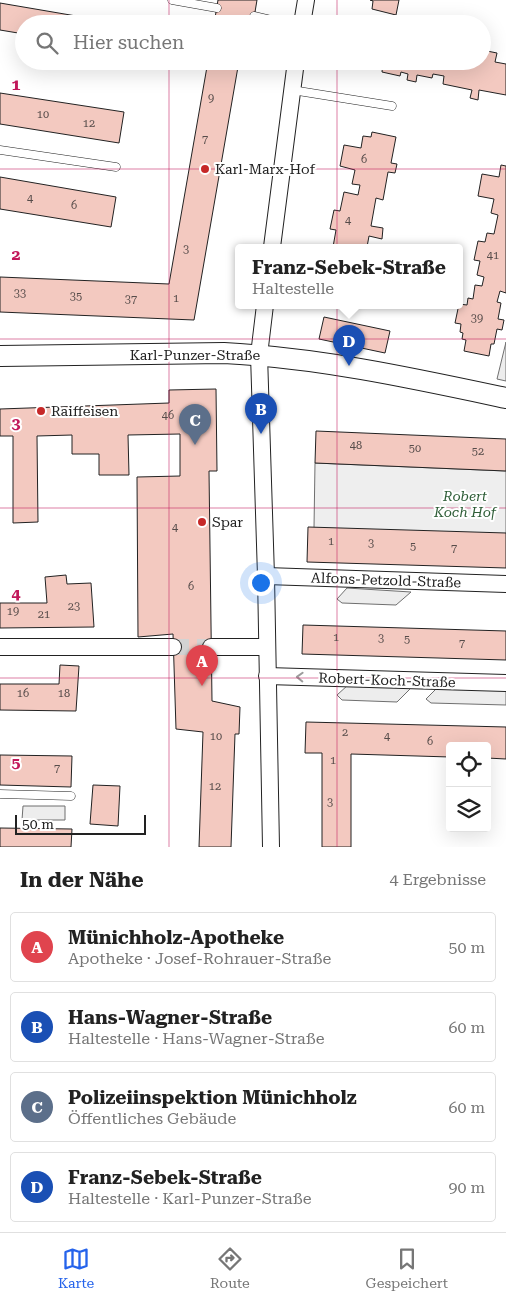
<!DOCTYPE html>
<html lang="de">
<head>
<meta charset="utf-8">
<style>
	body { margin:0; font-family:"Roboto Serif",serif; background:#f2f2f2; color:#222 }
	.controls { position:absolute; right:15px; bottom:15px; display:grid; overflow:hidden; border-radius:5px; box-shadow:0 5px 20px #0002 }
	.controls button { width:45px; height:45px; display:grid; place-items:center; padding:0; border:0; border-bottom:1px solid #e0e0e0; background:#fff; color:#222; font:25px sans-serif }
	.scale { position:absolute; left:15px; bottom:12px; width:131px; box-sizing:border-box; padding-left:5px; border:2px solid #222; border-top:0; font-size:14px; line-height:18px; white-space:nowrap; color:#222; -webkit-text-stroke:4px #fff; paint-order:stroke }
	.you { position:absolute; left:260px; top:582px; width:18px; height:18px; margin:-12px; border:4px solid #fff; border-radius:50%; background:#1a73e8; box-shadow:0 0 0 8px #1a73e833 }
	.badge { display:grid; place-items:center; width:32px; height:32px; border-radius:50%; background:#2563eb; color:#fff; font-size:16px; font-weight:700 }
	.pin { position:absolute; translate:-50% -41px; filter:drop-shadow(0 1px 2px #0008) }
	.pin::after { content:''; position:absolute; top:26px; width:18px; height:15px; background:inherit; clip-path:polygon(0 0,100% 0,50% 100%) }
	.popup { position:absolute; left:235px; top:244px; width:228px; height:65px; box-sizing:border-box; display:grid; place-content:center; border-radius:5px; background:#fff; filter:drop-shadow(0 1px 4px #0005); font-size:16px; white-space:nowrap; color:#767676 }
	.popup b { font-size:19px; color:#222 }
	.popup::after { content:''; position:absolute; left:50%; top:100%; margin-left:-10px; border:10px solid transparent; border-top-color:#fff }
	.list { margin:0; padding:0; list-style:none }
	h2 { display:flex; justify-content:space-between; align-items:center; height:65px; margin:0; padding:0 20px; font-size:21px }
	h2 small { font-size:16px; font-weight:400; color:#767676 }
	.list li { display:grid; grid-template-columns:32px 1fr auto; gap:15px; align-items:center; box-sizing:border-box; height:70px; margin:0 10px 10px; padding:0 10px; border:1px solid #e0e0e0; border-radius:5px }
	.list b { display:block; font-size:19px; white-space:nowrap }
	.list p { margin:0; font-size:16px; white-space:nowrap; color:#767676 }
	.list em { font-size:16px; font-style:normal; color:#767676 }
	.icon { flex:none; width:28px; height:28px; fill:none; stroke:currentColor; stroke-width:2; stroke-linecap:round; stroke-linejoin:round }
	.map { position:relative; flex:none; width:506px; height:847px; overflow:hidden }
	.search { position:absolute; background:#fff; box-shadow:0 5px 20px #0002; left:15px; right:15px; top:15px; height:55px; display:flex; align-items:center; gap:12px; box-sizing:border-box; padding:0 18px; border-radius:28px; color:#767676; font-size:19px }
	.sheet { height:385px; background:#fff }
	nav { display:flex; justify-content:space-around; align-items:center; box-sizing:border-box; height:70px; border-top:1px solid #e0e0e0; background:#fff; font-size:14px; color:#767676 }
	nav a { display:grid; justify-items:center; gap:2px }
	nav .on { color:#2563eb }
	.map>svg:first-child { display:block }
</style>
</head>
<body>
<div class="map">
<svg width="506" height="847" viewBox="0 0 506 847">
	<rect width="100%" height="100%" fill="#fff"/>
	<path fill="#eee" stroke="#6f6f6f" d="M315 463 506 471V543L314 528Z"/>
	<g fill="#ededed" stroke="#6f6f6f">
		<path d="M506 342V381L497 379Z"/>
		<path d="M347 588 411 592 396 605 342 603 337 599Z"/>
		<path d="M348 685 411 688 397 702 342 700 337 695Z"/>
		<path d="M437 688 506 690V705L431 703 426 699Z"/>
		<path d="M23 806H65V820H22Z"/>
	</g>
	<g fill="#f3c9c0" stroke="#222">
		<path d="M218 0H257L253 24H214Z"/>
		<path d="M370 0H399L396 15 372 9 373 1Z"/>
		<path d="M0 3 123 24H24V34L0 30Z"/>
		<path d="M482 50 497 53 495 62 506 64V95L479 90 478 100 470 98 472 90 443 84 444 76 433 74 432 78 417 75 416 82 407 80 408 74 401 72 400 76 382 72 383 61H482Z"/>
		<path d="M208 61H239L194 320 0 312V277L169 284Z"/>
		<path d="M0 93 124 112 119 143 0 124Z"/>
		<path d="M372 132 396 137 391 163 397 164 395 173 388 172 383 200 376 198 371 226 383 228 382 239 369 236 367 247H333L336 230 330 229 334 210 340 211 344 192 358 195 360 185 352 184 355 170 340 166 344 145 361 148 363 136 371 137Z"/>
		<path d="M501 165 506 166V293L500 291 497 302 501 303 498 319 504 320 502 330 497 329 494 344H491L489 356 464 351 466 340 462 339 463 333 460 332 461 324 455 323 459 304 467 305 468 298 473 299 475 285 482 286 484 277 477 275 480 261 474 260 478 241 485 242 487 233 494 234 498 215 491 213 494 199 478 196 482 174 499 177Z"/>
		<path d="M0 177 116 197 111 227 0 209Z"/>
		<path d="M324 317 390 331 385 353 319 339Z"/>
		<path d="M216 389 217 471H209L212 701 240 707 239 734H235L231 847H199L203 732 176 729 173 634 138 637 137 477 180 476V434L128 435 129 475H99V454H72V435L37 436 38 522 13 523V436H0V409L169 403V390Z"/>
		<path d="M316 431 506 439V471L315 463Z"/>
		<path d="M308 527 506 533V568L307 562Z"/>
		<path d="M66 575 67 584 91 583 94 627 0 628V603H47L45 577Z"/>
		<path d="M303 625 506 631V660L302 654Z"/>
		<path d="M60 665 79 666 76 711 0 710V684H59Z"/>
		<path d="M306 722 506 727V759L487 758V746H450V757L351 754V847H322V753H305Z"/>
		<path d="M0 755 72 756 71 787 0 785Z"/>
		<path d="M93 785 120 786 118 826 90 824Z"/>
		<path d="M0 828 72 829 71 847H0Z"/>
	</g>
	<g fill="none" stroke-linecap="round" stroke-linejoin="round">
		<path stroke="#d3d3d3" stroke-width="16" stroke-dasharray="16 8" stroke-linecap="butt" d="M173 647H211"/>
		<defs>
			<g id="service">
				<path d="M172 0 217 8"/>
				<path d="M254 16 288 24"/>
				<path d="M292 90 392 106"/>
				<path d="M0 150 116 167"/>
				<path d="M0 794 71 796"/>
			</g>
			<g id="minor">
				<path d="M302 24 306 0"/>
				<path d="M272 247 296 61"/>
				<path d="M265 305 259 355 266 576 271 847"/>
				<path d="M266 576 506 584"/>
				<path d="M0 647H173"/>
				<path d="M211 647H266"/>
				<path d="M267 676 506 683"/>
			</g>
			<path id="tertiary" d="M0 356 224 353C320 358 412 378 506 398"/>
		</defs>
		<use href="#service" stroke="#222" stroke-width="9"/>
		<use href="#minor" stroke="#222" stroke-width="18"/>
		<use href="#tertiary" stroke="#222" stroke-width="22"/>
		<use href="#service" stroke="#fff" stroke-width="8"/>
		<use href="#minor" stroke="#fff" stroke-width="16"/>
		<use href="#tertiary" stroke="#fff" stroke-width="20"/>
	</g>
	<defs><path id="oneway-chevron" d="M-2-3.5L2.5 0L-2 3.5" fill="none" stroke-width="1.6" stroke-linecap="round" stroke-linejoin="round" transform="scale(1.25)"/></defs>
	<use stroke="#9c9c9c" href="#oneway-chevron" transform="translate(300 677) rotate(-178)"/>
	<path fill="none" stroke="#c2185b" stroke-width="1" stroke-opacity="0.55" d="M169 0V24M337 0V24M169 61V847M337 61V847M0 169H506M0 339H506M0 508H506M0 678H506"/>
	<g fill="#c62828" stroke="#fff" stroke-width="2">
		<circle cx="205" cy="169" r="5"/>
		<circle cx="41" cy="411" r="5"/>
		<circle cx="202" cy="522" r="5"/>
	</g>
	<g text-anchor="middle" stroke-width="4" stroke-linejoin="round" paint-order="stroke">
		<g font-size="11" fill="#564c4a">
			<text x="211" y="102">9</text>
			<text x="43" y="118">10</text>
			<text x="89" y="127">12</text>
			<text x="205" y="143">7</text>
			<text x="364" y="163">6</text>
			<text x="30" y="202">4</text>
			<text x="74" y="209">6</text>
			<text x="348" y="224">4</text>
			<text x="186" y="253">3</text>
			<text x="493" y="259">41</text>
			<text x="20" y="297">33</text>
			<text x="76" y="300">35</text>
			<text x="176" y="302">1</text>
			<text x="131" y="303">37</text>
			<text x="477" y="322">39</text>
			<text x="168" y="419">46</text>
			<text x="356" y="449">48</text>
			<text x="415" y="452">50</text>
			<text x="478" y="455">52</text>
			<text x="175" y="531">4</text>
			<text x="331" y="545">1</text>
			<text x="371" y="547">3</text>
			<text x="413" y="550">5</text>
			<text x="454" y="552">7</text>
			<text x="191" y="590">6</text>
			<text x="74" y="610">23</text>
			<text x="13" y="615">19</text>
			<text x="44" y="618">21</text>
			<text x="336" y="641">1</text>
			<text x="381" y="642">3</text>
			<text x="407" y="643">5</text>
			<text x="462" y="647">7</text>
			<text x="23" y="697">16</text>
			<text x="64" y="697">18</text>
			<text x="345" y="736">2</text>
			<text x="216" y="740">10</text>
			<text x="387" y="740">4</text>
			<text x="430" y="745">6</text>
			<text x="333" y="764">1</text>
			<text x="57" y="772">7</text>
			<text x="215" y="790">12</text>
			<text x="330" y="806">3</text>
		</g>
		<g font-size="14" fill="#222" stroke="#fff" text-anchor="start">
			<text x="215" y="174">Karl-Marx-Hof</text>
			<text x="51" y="416">Raiffeisen</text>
			<text x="212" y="527">Spar</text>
		</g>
		<g font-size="14" fill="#222" stroke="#fff">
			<text x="195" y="360">Karl-Punzer-Straße</text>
			<text transform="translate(386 580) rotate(2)" y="5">Alfons-Petzold-Straße</text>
			<text transform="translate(387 680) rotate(2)" y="5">Robert-Koch-Straße</text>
		</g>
		<g font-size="14" font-style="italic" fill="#2f5e38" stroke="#fff">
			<text x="465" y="501">Robert<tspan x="465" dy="16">Koch Hof</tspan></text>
		</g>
	</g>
	<g font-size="16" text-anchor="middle" font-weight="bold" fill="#c2185b" stroke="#fff" stroke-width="4" stroke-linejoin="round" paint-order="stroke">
		<text x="16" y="90">1</text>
		<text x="16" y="260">2</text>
		<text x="16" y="429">3</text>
		<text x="16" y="599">4</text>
		<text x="16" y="768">5</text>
	</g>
</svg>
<div class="controls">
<button><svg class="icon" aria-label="locate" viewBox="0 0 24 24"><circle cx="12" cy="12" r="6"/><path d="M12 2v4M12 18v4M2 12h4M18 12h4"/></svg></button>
<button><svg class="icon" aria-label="layers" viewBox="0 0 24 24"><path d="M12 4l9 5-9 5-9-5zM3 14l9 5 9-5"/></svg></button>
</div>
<div class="scale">50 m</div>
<div class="you"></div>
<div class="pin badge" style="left:202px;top:686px;background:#e0444e">A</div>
<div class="pin badge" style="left:261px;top:434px;background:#1a4fb4">B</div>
<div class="pin badge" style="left:195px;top:445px;background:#5c6f8a">C</div>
<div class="pin badge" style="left:349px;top:366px;background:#1a4fb4">D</div>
<div class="popup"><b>Franz-Sebek-Straße</b>Haltestelle</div>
<div class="search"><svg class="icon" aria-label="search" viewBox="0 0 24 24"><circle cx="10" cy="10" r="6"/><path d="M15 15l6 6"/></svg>Hier suchen</div>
</div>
<section class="sheet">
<h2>In der Nähe<small>4 Ergebnisse</small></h2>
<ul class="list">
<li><span class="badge" style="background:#e0444e">A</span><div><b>Münichholz-Apotheke</b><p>Apotheke · Josef-Rohrauer-Straße</p></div><em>50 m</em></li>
<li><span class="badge" style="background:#1a4fb4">B</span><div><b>Hans-Wagner-Straße</b><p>Haltestelle · Hans-Wagner-Straße</p></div><em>60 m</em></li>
<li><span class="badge" style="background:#5c6f8a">C</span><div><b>Polizeiinspektion Münichholz</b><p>Öffentliches Gebäude</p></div><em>60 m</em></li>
<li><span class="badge" style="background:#1a4fb4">D</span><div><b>Franz-Sebek-Straße</b><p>Haltestelle · Karl-Punzer-Straße</p></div><em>90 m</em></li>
</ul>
</section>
<nav>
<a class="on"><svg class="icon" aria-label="map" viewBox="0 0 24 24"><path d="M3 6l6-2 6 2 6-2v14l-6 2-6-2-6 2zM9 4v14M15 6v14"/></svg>Karte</a>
<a><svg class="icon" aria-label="directions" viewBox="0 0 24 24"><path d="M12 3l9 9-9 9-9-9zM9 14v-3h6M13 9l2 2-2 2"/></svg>Route</a>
<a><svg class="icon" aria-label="saved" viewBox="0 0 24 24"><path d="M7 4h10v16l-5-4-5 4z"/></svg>Gespeichert</a>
</nav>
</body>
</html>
